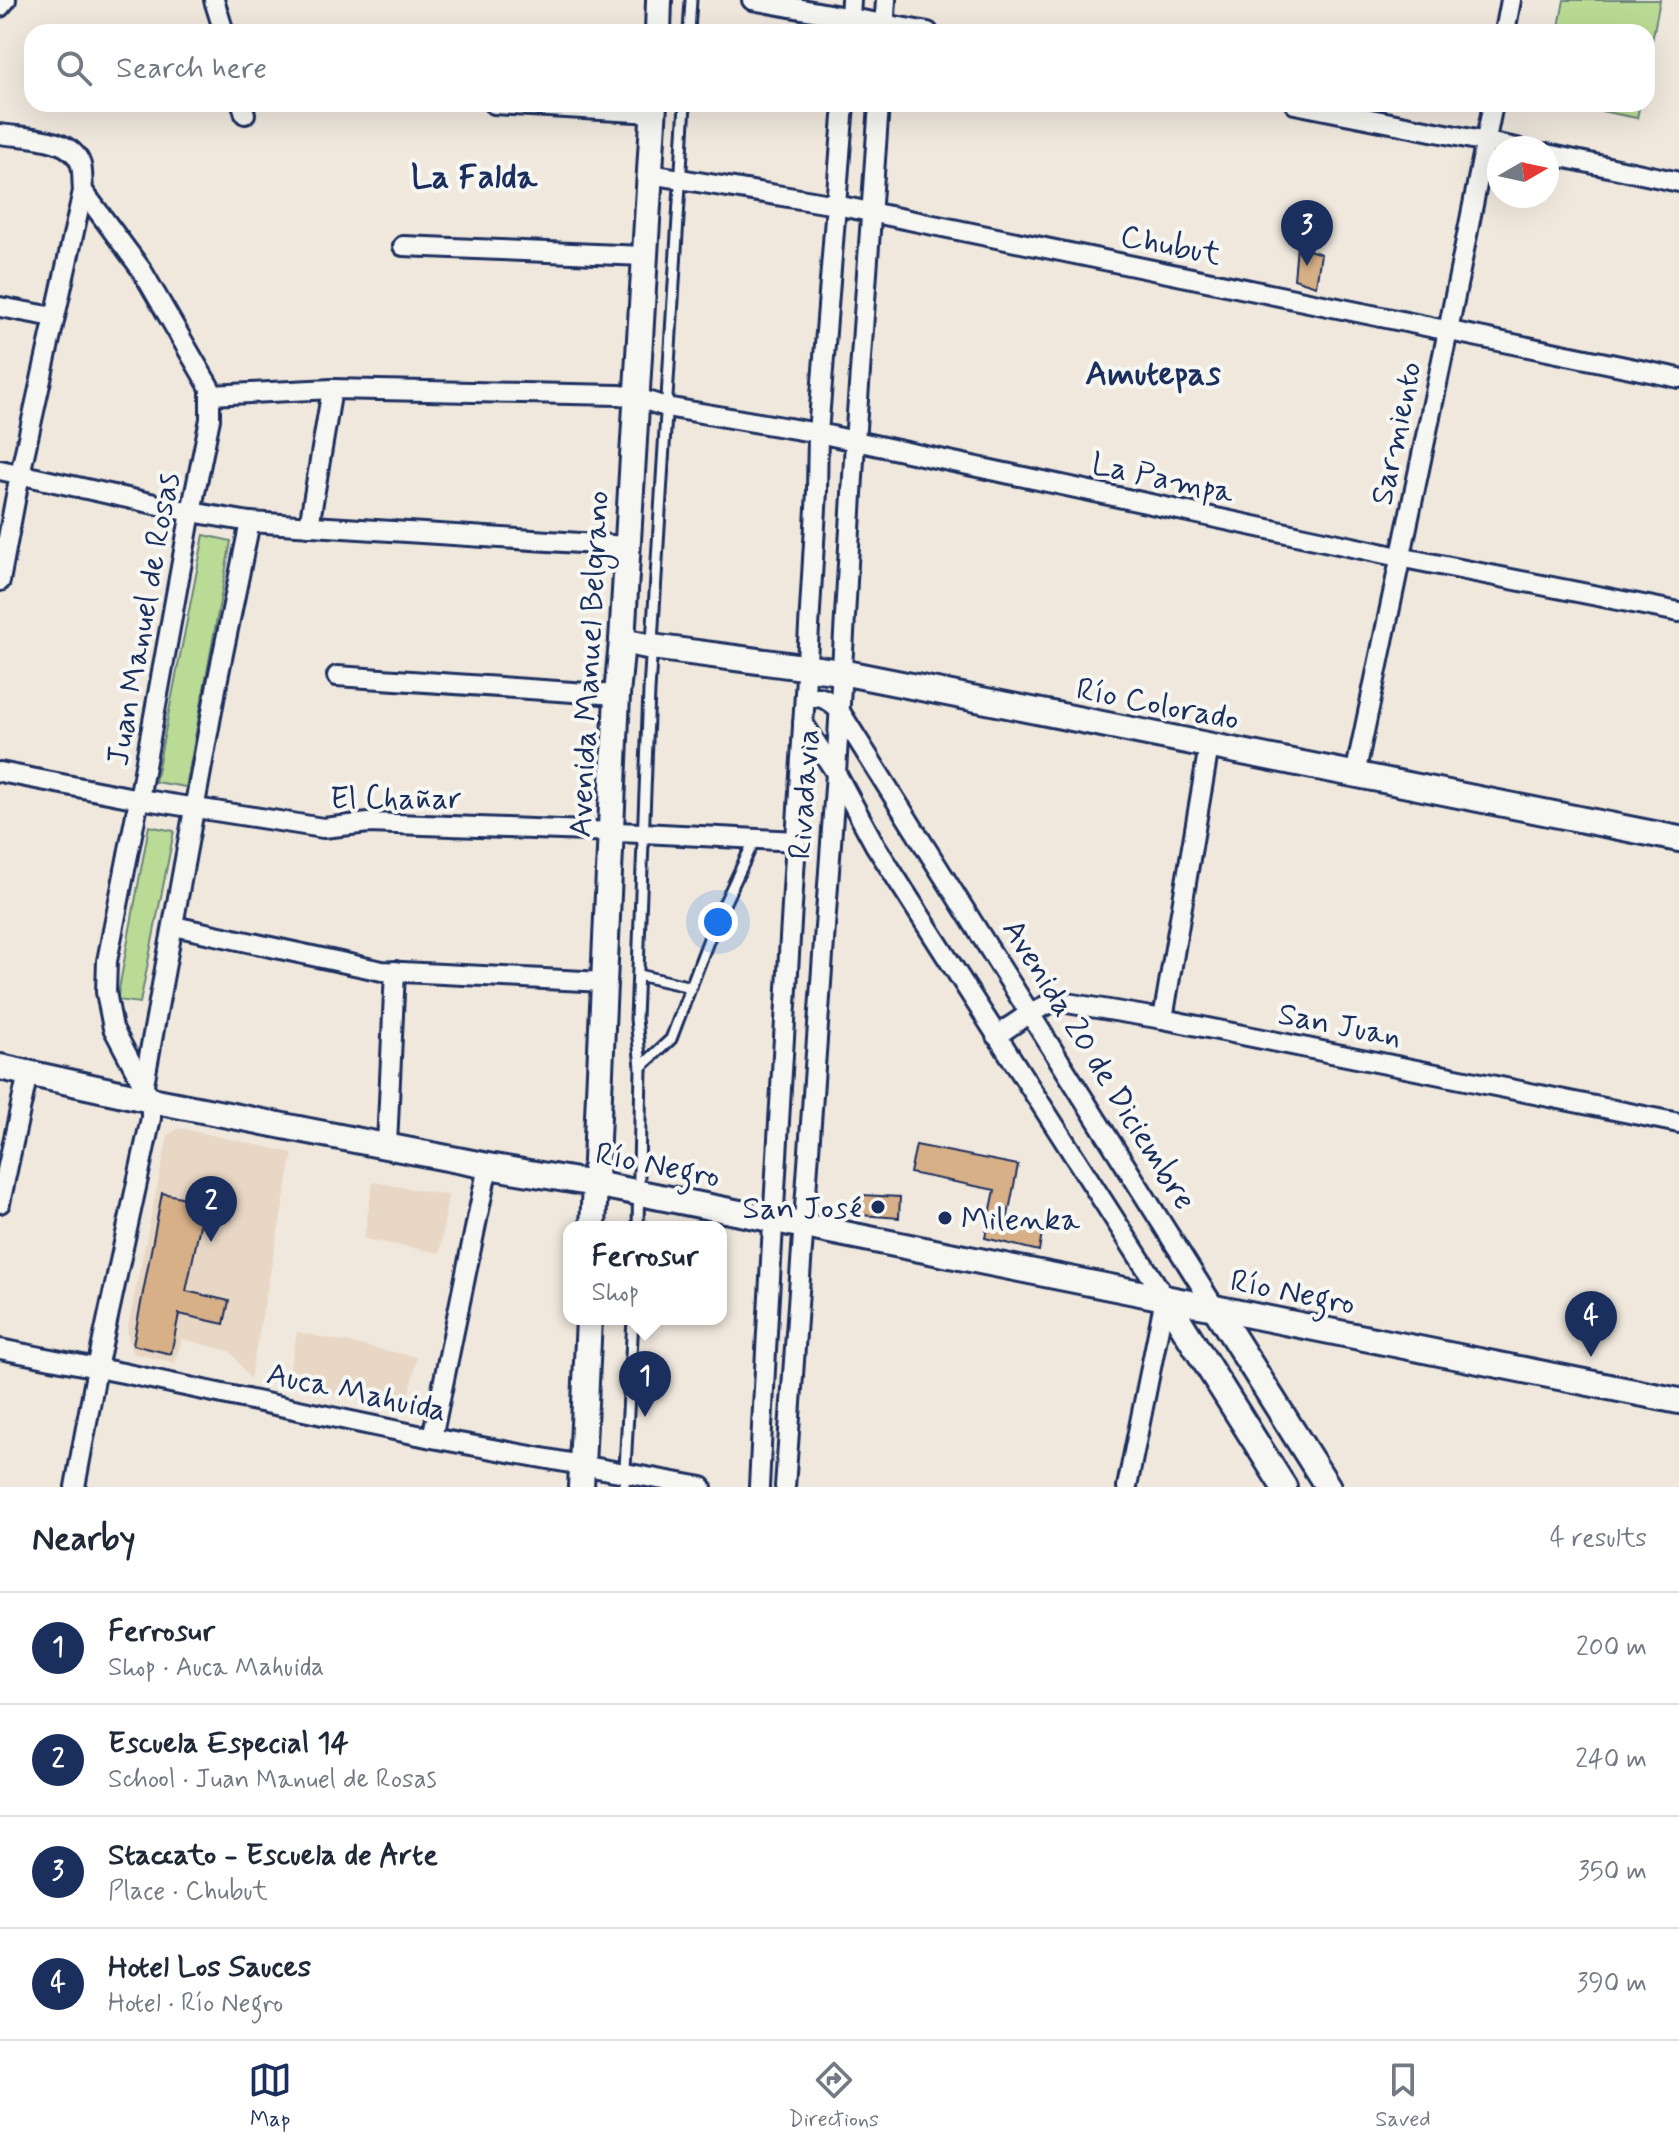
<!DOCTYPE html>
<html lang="en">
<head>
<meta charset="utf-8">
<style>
	body { margin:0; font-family:Mynerve,sans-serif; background:#f2f2f3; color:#1f2937 }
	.compass { position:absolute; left:1487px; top:136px; width:72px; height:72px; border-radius:50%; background:#fff; box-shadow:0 8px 32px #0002; rotate:81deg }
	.you { position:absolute; left:718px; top:922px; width:28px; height:28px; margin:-20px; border:6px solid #fff; border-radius:50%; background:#1a73e8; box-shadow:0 0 0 12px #1a73e833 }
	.badge { display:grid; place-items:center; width:52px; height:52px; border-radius:50%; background:#1b2f5e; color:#fff; font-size:26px; font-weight:700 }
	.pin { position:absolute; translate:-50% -66px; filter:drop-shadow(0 2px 4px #0008) }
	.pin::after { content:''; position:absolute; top:42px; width:28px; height:24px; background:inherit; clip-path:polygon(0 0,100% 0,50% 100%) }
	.popup { position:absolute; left:563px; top:1221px; width:164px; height:104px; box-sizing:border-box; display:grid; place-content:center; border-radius:16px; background:#fff; filter:drop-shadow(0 2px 6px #0005); font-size:26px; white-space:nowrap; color:#747a83 }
	.popup b { font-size:30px; color:#1f2937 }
	.popup::after { content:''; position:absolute; left:50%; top:100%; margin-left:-16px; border:16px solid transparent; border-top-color:#fff }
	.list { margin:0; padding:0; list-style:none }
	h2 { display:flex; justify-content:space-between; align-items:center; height:104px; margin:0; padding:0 32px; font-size:34px }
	h2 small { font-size:26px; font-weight:400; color:#747a83 }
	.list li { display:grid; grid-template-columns:52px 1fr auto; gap:24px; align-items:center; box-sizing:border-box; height:112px; padding:0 32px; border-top:2px solid #e0e1e3 }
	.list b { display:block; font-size:30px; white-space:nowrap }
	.list p { margin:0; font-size:26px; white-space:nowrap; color:#747a83 }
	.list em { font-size:26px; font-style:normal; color:#747a83 }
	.icon { flex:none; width:44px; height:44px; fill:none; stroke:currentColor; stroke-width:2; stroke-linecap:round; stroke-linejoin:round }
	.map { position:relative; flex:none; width:1679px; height:1487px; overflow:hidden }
	.search { position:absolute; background:#fff; box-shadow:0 8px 32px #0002; left:24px; right:24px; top:24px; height:88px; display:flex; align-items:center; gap:20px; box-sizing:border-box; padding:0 28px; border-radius:24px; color:#747a83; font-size:30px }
	.sheet { height:552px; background:#fff }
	nav { display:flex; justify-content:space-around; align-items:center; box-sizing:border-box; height:112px; border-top:2px solid #e0e1e3; background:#fff; font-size:22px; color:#747a83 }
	nav a { display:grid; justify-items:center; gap:4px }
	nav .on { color:#1b2f5e }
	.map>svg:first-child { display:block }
</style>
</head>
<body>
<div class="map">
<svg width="1679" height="1487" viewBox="0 0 1679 1487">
	<rect width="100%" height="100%" fill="#f0e8dd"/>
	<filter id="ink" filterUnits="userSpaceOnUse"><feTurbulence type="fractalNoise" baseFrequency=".0125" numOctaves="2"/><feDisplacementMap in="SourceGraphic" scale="16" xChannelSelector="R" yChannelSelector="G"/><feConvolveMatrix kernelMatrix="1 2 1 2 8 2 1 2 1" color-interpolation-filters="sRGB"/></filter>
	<g filter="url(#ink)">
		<g fill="#e8d7c4">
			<path d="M179 1128 293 1153 250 1379 230 1351 182 1339 175 1363 132 1353 127 1331 168 1135Z"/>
			<path d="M373 1182 448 1195 440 1253 364 1239Z"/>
			<path d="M297 1332 417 1357 406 1409 287 1383Z"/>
		</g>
		<g fill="#badb95" stroke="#6a857a" stroke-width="2">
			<path d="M1564 0H1660L1647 67V32H1558Z"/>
			<path d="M1565 104H1640L1637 118Z"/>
			<path d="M204 535 231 541 186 787 155 782Z"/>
			<path d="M149 826 174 831 140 1003 117 1000Z"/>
		</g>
		<g fill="#d7b088" stroke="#1b2f5e" stroke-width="2">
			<path d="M1297 246 1321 254 1316 286 1294 279Z"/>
			<path d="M916 1145 1018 1165 1006 1226 1042 1232 1039 1251 985 1238 995 1190 910 1173Z"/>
			<path d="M162 1193 205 1202 186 1291 229 1301 224 1324 179 1314 171 1354 133 1345Z"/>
			<path d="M862 1195 900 1197 899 1218 861 1215Z"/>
		</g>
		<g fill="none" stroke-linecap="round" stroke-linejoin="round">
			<defs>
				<g id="service">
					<path d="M689 32 691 0"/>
					<path d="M638 975 691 987"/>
					<path d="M641 1067 671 1039 715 923 755 839"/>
					<path d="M638 1227 641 1067 636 1019 649 691 685 104"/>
					<path d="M624 1487 633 1319"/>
				</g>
				<g id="minor">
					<path d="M214 0 224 32"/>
					<path d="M752 0 928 32"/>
					<path d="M0 7 6 0"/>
					<path d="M849 32 851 0"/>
					<path d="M884 32 886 0"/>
					<path d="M1505 32 1511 0"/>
					<path d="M242 104 245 114"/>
					<path d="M494 104 654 113"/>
					<path d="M1295 104 1517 148"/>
					<path d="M0 134C25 138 72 136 81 165 83 173 82 183 83 191L20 474 0 581"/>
					<path d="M1547 154 1679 182"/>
					<path d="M650 174 836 205 1679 378"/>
					<path d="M403 246 644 256"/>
					<path d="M0 307 54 317"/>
					<path d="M211 395 332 389 619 395 635 397 666 407 818 433 1399 557 1679 612"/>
					<path d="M0 470 191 512 250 522 627 546"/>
					<path d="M309 526 332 389"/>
					<path d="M337 676 617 695"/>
					<path d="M805 701C819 692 828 700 839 710L1215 1308"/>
					<path d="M803 723 836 773 875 845 1165 1298 1127 1487"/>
					<path d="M0 772 139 799 323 828 369 823 643 833 797 841"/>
					<path d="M1355 775 1448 331 1493 104"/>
					<path d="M174 926 382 971 604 982"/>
					<path d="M1163 1019 1209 746"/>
					<path d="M996 1036 1030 1013 1055 1001 1163 1019 1679 1123"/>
					<path d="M144 1084 218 678 250 522"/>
					<path d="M387 1145 395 971"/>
					<path d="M0 1203 28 1073"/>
					<path d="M0 1349 123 1373 432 1438 702 1487"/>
					<path d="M432 1438 488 1166"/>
					<path d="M75 1487 97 1368 151 1118V1100L113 1028 106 992 107 961 139 799 191 512 210 419V388L141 269 83 191"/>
					<path d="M759 1487C775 1155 798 823 817 491L818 433 844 104"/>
					<path d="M785 1487 836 773 855 442 879 104"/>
				</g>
				<g id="tertiary">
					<path d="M658 32 659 0"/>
					<path d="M622 641 652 647 841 672 1679 839"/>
					<path d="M0 1067 151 1100 488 1166 595 1184 1679 1401"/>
					<path d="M593 1227 617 695 622 641 654 104"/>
					<path d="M1165 1298 1284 1487"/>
					<path d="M1215 1308 1328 1487"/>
					<path d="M581 1487 589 1319"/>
				</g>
			</defs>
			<use href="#service" stroke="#1b2f5e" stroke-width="15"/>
			<use href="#minor" stroke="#1b2f5e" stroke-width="24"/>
			<use href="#tertiary" stroke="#1b2f5e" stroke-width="30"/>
			<use href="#service" stroke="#f6f6f2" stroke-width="9"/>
			<use href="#minor" stroke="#f6f6f2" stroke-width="18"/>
			<use href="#tertiary" stroke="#f6f6f2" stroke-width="24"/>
		</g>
	</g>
	<g fill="#1b2f5e" stroke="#f6f6f2" stroke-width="3">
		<circle cx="878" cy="1207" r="8"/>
		<circle cx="945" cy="1218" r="8"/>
	</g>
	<g text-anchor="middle" stroke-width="8" stroke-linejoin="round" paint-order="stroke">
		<g font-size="32" fill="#1b2f5e" stroke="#f6f6f2">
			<text transform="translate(1171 244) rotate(11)" y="11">Chubut</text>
			<text transform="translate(1395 433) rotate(-78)" y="11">Sarmiento</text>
			<text transform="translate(1163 477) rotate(12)" y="11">La Pampa</text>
			<text transform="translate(142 619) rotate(-80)" y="11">Juan Manuel de Rosas</text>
			<text transform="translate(588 664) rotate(-87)" y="11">Avenida Manuel Belgrano</text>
			<text transform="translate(1158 703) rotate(11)" y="11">Río Colorado</text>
			<text transform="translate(803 794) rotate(-86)" y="11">Rivadavia</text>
			<text x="396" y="808">El Chañar</text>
			<text transform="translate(1340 1024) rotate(11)" y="11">San Juan</text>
			<text transform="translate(1100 1064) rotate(58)" y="11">Avenida 20 de Diciembre</text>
			<text transform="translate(658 1164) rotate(11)" y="11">Río Negro</text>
			<text transform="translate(1293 1291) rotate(11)" y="11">Río Negro</text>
			<text transform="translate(357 1391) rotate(12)" y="11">Auca Mahuida</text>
		</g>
		<g font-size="32" fill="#1b2f5e" stroke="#f6f6f2" text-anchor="end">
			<text x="862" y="1218">San José</text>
			<text x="961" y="1229" text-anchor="start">Milenka</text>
		</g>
		<g font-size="34" font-weight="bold" fill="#1b2f5e" stroke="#f6f6f2">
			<text x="474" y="187">La Falda</text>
			<text x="1153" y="384">Amutepas</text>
		</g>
	</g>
</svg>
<svg class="compass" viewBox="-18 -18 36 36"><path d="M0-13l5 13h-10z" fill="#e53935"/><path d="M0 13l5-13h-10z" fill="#747a83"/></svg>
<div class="you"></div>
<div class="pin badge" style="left:645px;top:1417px">1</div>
<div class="popup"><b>Ferrosur</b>Shop</div>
<div class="pin badge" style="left:211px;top:1242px">2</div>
<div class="pin badge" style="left:1307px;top:266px">3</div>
<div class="pin badge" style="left:1591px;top:1357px">4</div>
<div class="search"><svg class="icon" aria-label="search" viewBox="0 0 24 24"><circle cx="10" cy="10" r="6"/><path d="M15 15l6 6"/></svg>Search here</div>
</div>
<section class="sheet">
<h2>Nearby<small>4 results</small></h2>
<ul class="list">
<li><span class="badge">1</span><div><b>Ferrosur</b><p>Shop · Auca Mahuida</p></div><em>200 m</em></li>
<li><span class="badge">2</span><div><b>Escuela Especial 14</b><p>School · Juan Manuel de Rosas</p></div><em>240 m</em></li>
<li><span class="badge">3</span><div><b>Staccato - Escuela de Arte</b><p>Place · Chubut</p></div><em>350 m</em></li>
<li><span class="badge">4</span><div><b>Hotel Los Sauces</b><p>Hotel · Río Negro</p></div><em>390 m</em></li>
</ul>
</section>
<nav>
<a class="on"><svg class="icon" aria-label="map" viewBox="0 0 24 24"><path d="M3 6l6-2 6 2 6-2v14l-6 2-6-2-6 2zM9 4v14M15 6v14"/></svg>Map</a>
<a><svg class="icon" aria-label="directions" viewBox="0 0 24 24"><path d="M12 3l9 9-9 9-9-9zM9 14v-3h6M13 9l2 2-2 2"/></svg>Directions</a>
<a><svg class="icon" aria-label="saved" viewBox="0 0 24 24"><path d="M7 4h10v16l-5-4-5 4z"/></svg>Saved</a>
</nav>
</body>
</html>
